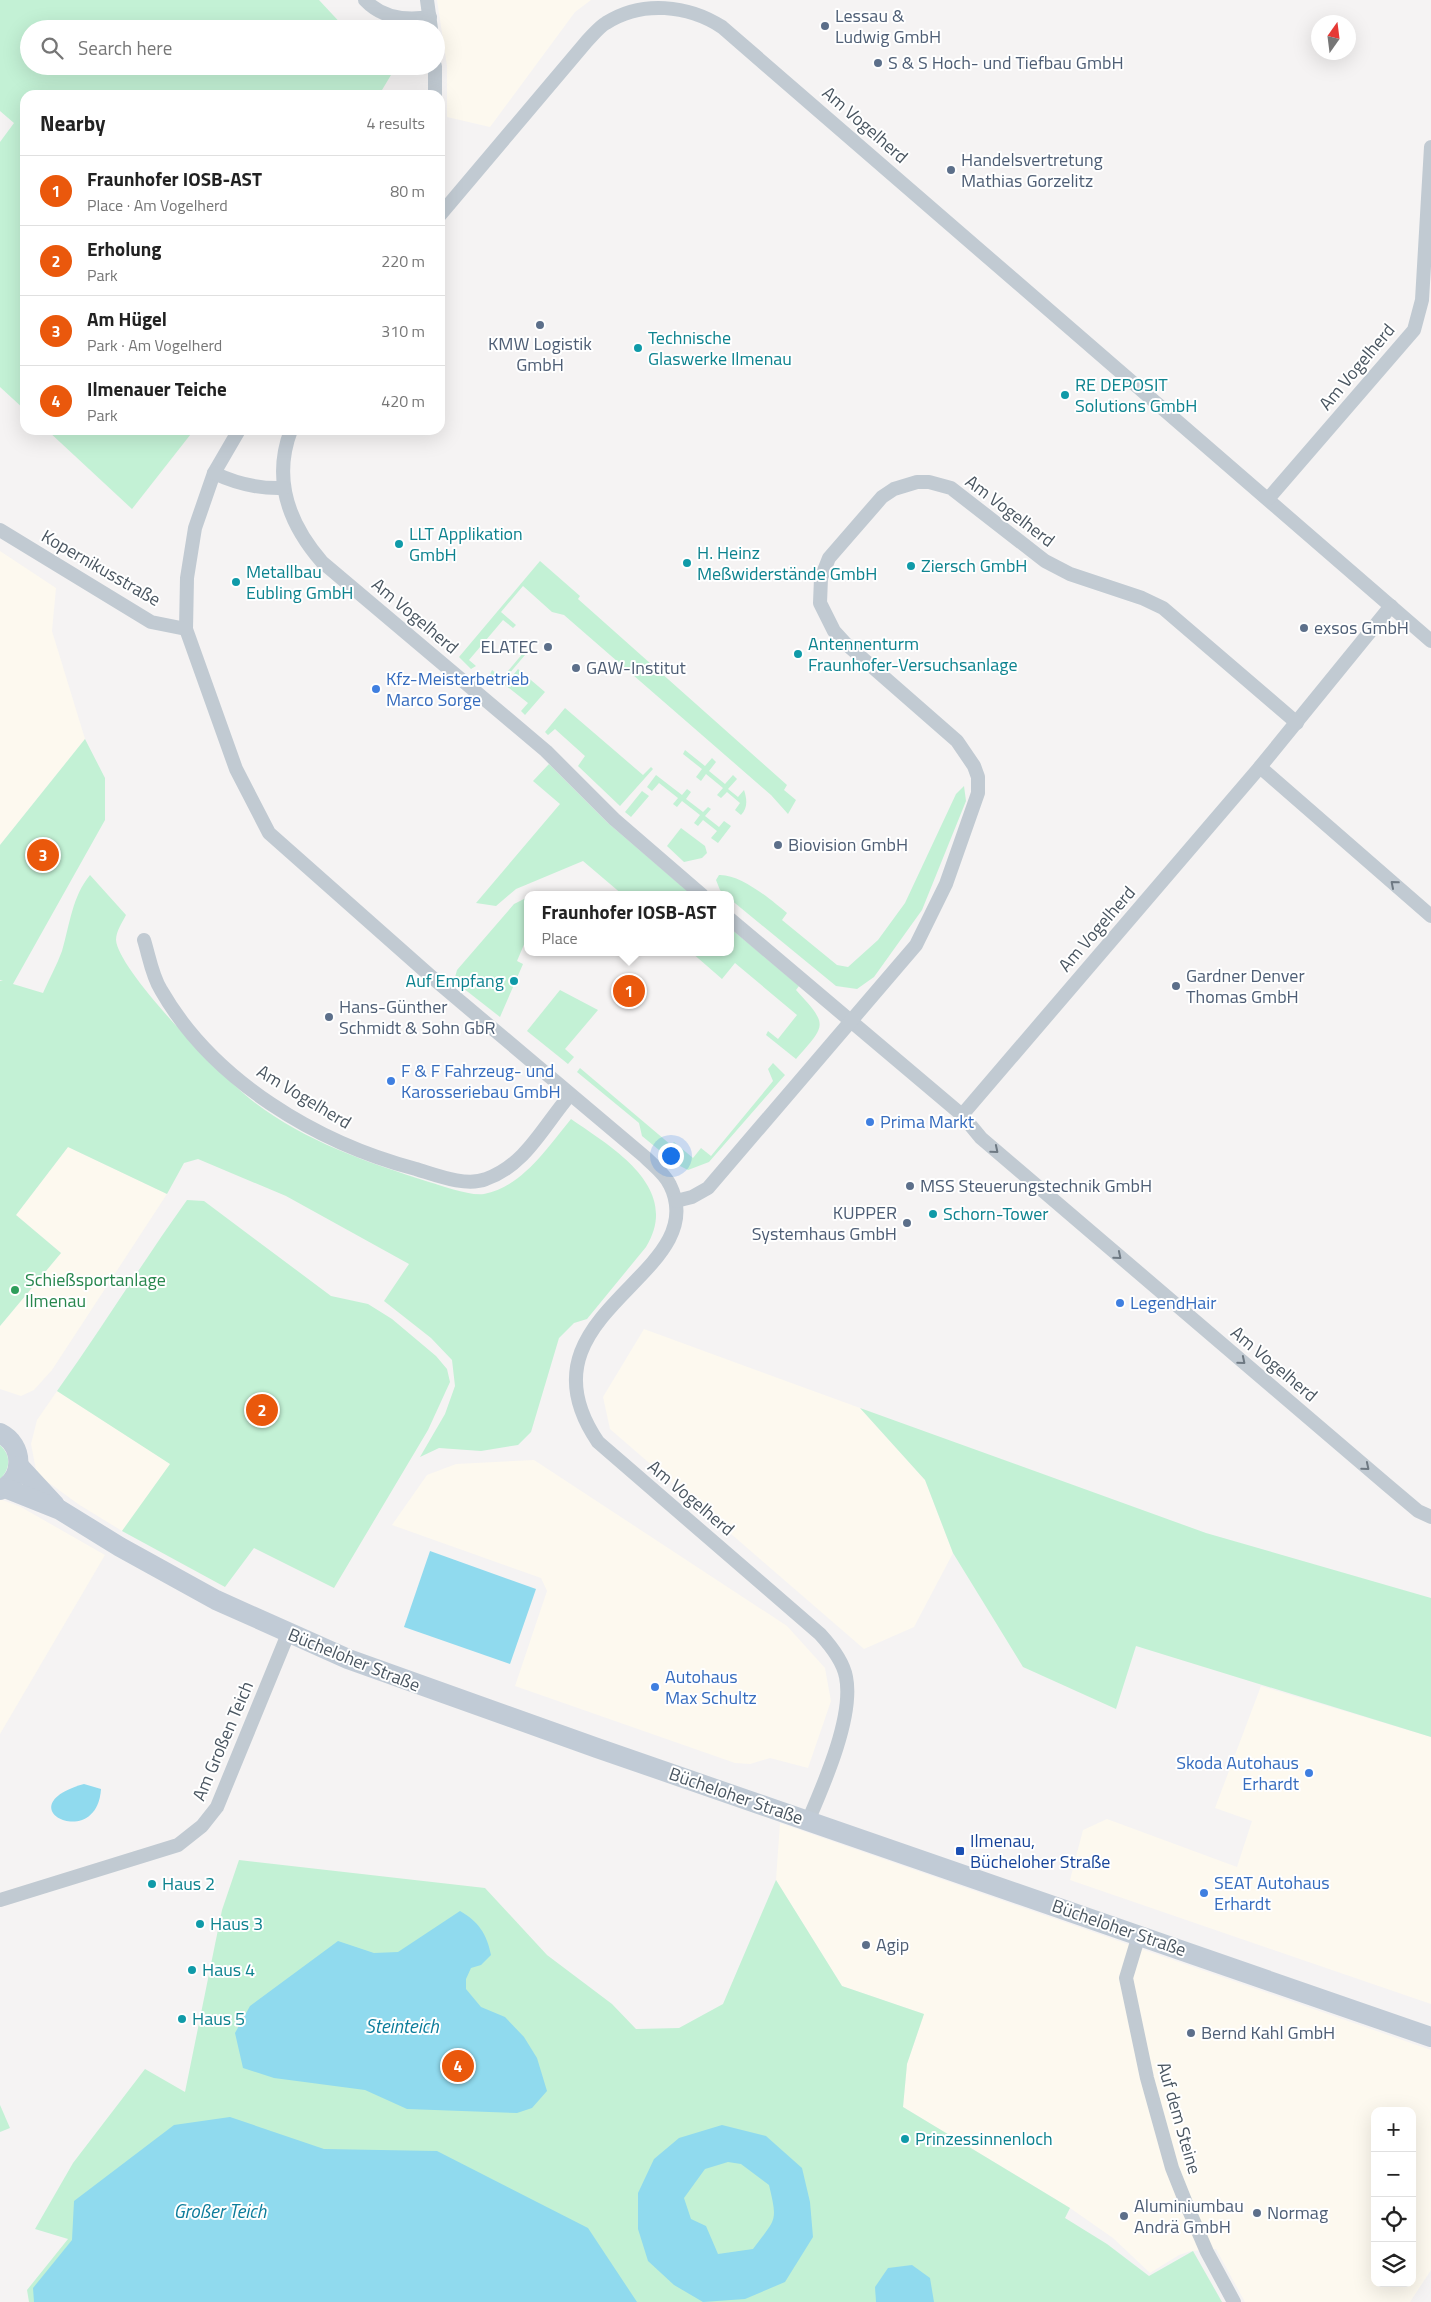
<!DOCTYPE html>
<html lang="en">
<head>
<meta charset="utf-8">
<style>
	body { margin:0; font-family:"Titillium Web",sans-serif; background:#f2f2f2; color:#222 }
	.controls { position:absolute; right:15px; bottom:15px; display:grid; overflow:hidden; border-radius:10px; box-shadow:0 5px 20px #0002 }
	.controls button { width:45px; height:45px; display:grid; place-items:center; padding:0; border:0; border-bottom:1px solid #e0e0e0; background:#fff; color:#222; font:25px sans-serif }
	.compass { position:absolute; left:1311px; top:15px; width:45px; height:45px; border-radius:50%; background:#fff; box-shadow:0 5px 20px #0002; rotate:14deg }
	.you { position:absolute; left:670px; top:1155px; width:18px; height:18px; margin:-12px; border:4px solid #fff; border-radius:50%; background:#1a73e8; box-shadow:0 0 0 8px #1a73e833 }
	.badge { display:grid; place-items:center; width:32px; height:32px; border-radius:50%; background:#ea580c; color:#fff; font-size:16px; font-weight:700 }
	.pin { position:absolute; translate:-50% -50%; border:2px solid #fff; box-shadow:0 1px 5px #0006 }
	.popup { position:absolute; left:524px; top:891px; width:210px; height:65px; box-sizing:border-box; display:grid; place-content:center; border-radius:10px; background:#fff; filter:drop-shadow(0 1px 4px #0005); font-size:16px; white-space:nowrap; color:#767676 }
	.popup b { font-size:19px; color:#222 }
	.popup::after { content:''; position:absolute; left:50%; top:100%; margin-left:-10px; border:10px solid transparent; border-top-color:#fff }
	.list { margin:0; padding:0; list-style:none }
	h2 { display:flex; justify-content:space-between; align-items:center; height:65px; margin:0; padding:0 20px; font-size:21px }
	h2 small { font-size:16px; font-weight:400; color:#767676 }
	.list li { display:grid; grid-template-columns:32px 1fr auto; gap:15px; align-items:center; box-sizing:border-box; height:70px; padding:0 20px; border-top:1px solid #e0e0e0 }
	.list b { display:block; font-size:19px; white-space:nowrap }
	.list p { margin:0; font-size:16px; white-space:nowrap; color:#767676 }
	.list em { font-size:16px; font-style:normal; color:#767676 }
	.icon { flex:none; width:28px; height:28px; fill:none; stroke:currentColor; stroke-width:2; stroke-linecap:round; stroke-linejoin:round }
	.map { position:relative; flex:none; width:1431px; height:2302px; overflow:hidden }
	.search { position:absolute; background:#fff; box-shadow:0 5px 20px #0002; left:20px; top:20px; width:425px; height:55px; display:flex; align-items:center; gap:12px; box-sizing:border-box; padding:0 18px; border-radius:28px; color:#767676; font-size:19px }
	.panel { position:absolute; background:#fff; box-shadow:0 5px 20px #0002; left:20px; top:90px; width:425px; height:345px; border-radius:15px }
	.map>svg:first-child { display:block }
</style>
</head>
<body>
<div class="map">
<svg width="1431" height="2302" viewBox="0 0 1431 2302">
	<rect width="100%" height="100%" fill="#f5f3f3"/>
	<g fill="#fdf9ef" fill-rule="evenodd">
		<path d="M437 0H591L575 12 490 127 447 117V66Z"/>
		<path d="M0 551 56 588 52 631 85 739 0 845Z"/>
		<path d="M68 1147 167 1194 52 1370 34 1390 21 1396 0 1389V1326L61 1253 16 1215Z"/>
		<path d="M644 1329 860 1408 925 1480 953 1553 914 1627 864 1649 610 1429 603 1397Z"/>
		<path d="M57 1391 171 1464 122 1531 78 1504 45 1480 36 1470 31 1444 37 1420Z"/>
		<path d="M534 1460 787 1626 825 1668 831 1701 808 1768 770 1758 750 1764 735 1763 515 1686 547 1591 541 1578 392 1525 427 1475 456 1464Z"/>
		<path d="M0 1499 21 1507 105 1555 0 1734Z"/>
		<path d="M1261 1686 1431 1737V2004L1070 1880 1083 1830 1107 1819 1237 1867 1252 1821 1215 1808Z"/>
		<path d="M780 1823 1431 2050V2270L1410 2302H1245L1216 2249 1191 2251 1179 2255 1150 2273 1113 2238 1070 2208 903 2107 907 2064 924 2014 842 1986 776 1880ZM1375 2111H1412V2283H1375Z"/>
	</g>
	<g fill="#c3f1d5">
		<path d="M0 0H319L346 29H29V66H382L391 75 379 95H25V410L0 387V142L14 123 0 111Z"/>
		<path d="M47 430H194L132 509Z"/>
		<path d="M540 561 580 596 578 599 787 785 784 790 796 800 788 814 771 795 564 615 552 612 523 586 501 612 516 625 513 628 503 620 469 660 476 666 471 669 459 657Z"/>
		<path d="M529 646 531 648 502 682 496 677 490 684 487 681 492 670 502 678Z"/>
		<path d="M518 669 545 692 525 715 521 711 528 703 505 685Z"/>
		<path d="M565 708 643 775 651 767 653 769 620 806 578 766 585 756 555 729 548 735 545 732Z"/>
		<path d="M85 739 105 778V820L13 984 43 993C49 979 57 965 62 951 70 924 72 897 90 875L126 915C122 923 116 931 116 940 118 971 226 1081 254 1102 306 1142 367 1162 429 1182 443 1186 469 1196 484 1194 522 1187 548 1147 571 1119 613 1148 682 1188 646 1247L587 1319 574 1323 559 1338 531 1432 518 1445 481 1451 439 1448 420 1457 445 1414 455 1386 452 1360 431 1338 384 1301 409 1264 286 1196 198 1159 184 1163 167 1194 68 1147 16 1215 61 1253 0 1326V981H3L0 980V845Z"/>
		<path d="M685 750 705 766 712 758 716 762 709 771 725 784 733 775 737 779 728 789 738 797 744 790C747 799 748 808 741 815L735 810 740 803 727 792 721 798 717 795 723 788 706 774 701 781 696 777 702 769 683 754Z"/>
		<path d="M549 764 608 823 692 895H623L583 861 516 889 496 906 476 903 560 804 533 781Z"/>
		<path d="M656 775 682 795 687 789 691 792 686 799 703 812 708 807 711 809 705 816 719 827 724 821 731 826 718 843 711 838 717 831 703 820 698 826 694 823 700 815 682 801 677 807 673 804 678 798 659 783 652 791 647 787Z"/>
		<path d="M964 786 966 801 922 910 874 977 857 989 836 986 730 899V895H725L720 890 716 880 719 875C741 874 771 900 787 913L782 920 837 965 848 967 878 940 905 903 956 794Z"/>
		<path d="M642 791 649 796 631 817 625 812Z"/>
		<path d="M681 828 705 846 707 853 702 858 684 862 667 846Z"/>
		<path d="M528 897V935L517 961 523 964 500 1017 454 981 457 970 514 904Z"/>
		<path d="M730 928 799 986 796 990C828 1025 827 1024 796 1059L766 1035 768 1031 778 1039 797 1015 735 963 722 979 691 952H730Z"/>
		<path d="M560 990 598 1010 565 1049 574 1057 568 1064 527 1031Z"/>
		<path d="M773 1063 785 1075 709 1162 688 1170 676 1164 642 1136 639 1123 577 1072 580 1068 671 1145 674 1142 693 1158 701 1148 711 1156 773 1081 768 1069Z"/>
		<path d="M187 1200 204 1201 331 1296 368 1304 392 1319 436 1356 447 1369 450 1382 428 1430 334 1588 254 1548 225 1587 122 1531 170 1464 57 1391C102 1328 142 1263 187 1200Z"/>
		<path d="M860 1408 1206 1533 1431 1598V1737L1136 1646 1116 1709 1023 1667 953 1553 925 1480Z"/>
		<path d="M0 1445C11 1455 11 1468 0 1479Z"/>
		<path d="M239 1860 485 1888 547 1955 612 2004 636 2029 679 2028 723 2004 776 1880 842 1986 924 2014 907 2064 903 2107 1070 2208 1065 2218 1107 2244 1149 2276 1193 2251 1222 2302H29L27 2290 68 2239 35 2229 73 2163 145 2069 185 2092 222 1910Z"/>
		<path d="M0 2105 10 2128 0 2132Z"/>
	</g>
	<g fill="#90daee" fill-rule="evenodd">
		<path d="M430 1551 536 1589 510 1664 404 1627Z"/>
		<path d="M84 1784 101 1789C97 1853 3 1807 84 1784Z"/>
		<path d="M460 1911C478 1921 487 1934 491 1955L481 1965 471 1968 466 1979V1989L481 2007 505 2017 524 2037 537 2058 547 2091 532 2108 517 2113 407 2109 365 2090 274 2078 243 2068 235 2033 250 2006 338 1941 374 1953 398 1952Z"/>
		<path d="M230 2117 324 2149 437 2151 588 2228 637 2302H34L33 2288 72 2240 74 2201 174 2125Z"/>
		<path d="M722 2125 766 2136 802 2168 810 2202 813 2237 785 2282 745 2299 703 2302 674 2285 648 2261 638 2229V2193L654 2159 679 2138ZM728 2162 741 2164 769 2185C778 2223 776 2218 753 2249L718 2254 706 2226 691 2219 684 2198 705 2169Z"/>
		<path d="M912 2265 930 2278 934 2302H876L875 2287 888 2268Z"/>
	</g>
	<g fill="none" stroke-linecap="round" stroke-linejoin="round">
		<g stroke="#c1cad2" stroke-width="14">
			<path d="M365 0C382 18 406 21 430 17"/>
			<path d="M427 0 431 29"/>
			<path d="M435 66V95"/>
			<path d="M440 215 587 41C593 35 599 27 606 23 642 0 688 5 722 27L1431 641"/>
			<path d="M239 430 214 473 195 528 187 578 186 629 236 769 269 833 435 980 645 1157C654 1166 665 1174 670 1185 715 1276 510 1313 598 1442L820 1634C831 1646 843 1661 846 1677 854 1716 824 1784 808 1821"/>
			<path d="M291 430C272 480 289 524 322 562L546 751 614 819 702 895"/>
			<path d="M214 473C235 483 260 489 284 488"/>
			<path d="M1268 499 1414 330 1422 300 1431 147"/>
			<path d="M0 530 151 622 186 629"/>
			<path d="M1260 767 1431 916"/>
			<path d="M730 919 962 1115 981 1138 1386 1484 1418 1511 1431 1517"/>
			<path d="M144 940C149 956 152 976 161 990 213 1081 317 1143 416 1169 436 1175 466 1187 486 1179 526 1165 544 1125 570 1095"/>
			<path d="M962 1115 1260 767 1391 606"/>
			<path d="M676 1201 692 1197 708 1188 916 945 946 884 978 793V777L974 766 957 741 845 643 834 631 820 603 821 578 829 558 882 497 894 489 917 482H929L951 488 1045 561 1070 574 1142 598 1163 608 1297 723"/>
			<path d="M0 1900 178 1845 202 1826 217 1807 288 1634"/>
			<path d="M1139 1935 1126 1978 1147 2078 1172 2168 1188 2208 1207 2252 1234 2302"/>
		</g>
		<g stroke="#c1cbd6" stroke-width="20">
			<path d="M0 1433C24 1445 25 1478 0 1490"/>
			<path d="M19 1466 55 1505"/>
			<path d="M5 1488 60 1510 120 1547 216 1600 348 1659 597 1748 1431 2037"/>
		</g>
	</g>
	<defs><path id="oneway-chevron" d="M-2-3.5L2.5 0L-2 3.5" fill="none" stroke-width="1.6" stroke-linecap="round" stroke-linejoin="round" transform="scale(1.25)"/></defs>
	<g stroke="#6e7983">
		<use href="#oneway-chevron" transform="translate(1394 884) rotate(-139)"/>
		<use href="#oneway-chevron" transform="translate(995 1150) rotate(40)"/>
		<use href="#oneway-chevron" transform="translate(1118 1256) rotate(40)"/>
		<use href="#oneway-chevron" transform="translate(1242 1361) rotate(40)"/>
		<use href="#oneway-chevron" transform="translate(1366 1467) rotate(40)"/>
	</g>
	<g fill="#5c6f8a" stroke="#fff" stroke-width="2">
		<circle cx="825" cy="26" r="5"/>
		<circle cx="878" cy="63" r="5"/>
		<circle cx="951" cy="170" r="5"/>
		<circle cx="540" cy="325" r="5"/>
		<circle cx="1304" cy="628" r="5"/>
		<circle cx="548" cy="647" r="5"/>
		<circle cx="576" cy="668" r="5"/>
		<circle cx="778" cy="845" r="5"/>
		<circle cx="1176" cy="986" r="5"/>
		<circle cx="329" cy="1017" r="5"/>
		<circle cx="910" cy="1186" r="5"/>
		<circle cx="907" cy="1223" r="5"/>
		<circle cx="866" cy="1945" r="5"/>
		<circle cx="1191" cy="2033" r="5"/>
		<circle cx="1257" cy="2213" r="5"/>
		<circle cx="1124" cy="2216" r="5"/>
	</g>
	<g fill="#0f9aa8" stroke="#fff" stroke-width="2">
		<circle cx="638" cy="348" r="5"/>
		<circle cx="1065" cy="395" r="5"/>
		<circle cx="399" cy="544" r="5"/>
		<circle cx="687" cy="563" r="5"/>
		<circle cx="911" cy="566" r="5"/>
		<circle cx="236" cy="582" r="5"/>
		<circle cx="798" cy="654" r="5"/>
		<circle cx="514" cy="981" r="5"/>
		<circle cx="933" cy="1214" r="5"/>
		<circle cx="152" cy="1884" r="5"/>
		<circle cx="200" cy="1924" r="5"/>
		<circle cx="192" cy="1970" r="5"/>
		<circle cx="182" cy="2019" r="5"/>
		<circle cx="905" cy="2139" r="5"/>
	</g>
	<g fill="#3f7fe0" stroke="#fff" stroke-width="2">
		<circle cx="376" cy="689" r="5"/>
		<circle cx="391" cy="1081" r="5"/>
		<circle cx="870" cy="1122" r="5"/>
		<circle cx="1120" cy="1303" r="5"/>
		<circle cx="655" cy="1687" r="5"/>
		<circle cx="1309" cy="1773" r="5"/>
		<circle cx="1204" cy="1893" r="5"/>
	</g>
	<circle fill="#2e9e5b" stroke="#fff" stroke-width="2" cx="15" cy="1290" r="5"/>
	<rect fill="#1a4fb4" stroke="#fff" stroke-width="2" x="955" y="1846" width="10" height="10" rx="2.5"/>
	<g text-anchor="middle" stroke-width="4" stroke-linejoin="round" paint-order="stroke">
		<g font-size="18" fill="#4e5e75" stroke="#fff" text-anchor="start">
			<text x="835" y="22">Lessau &amp;<tspan x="835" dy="21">Ludwig GmbH</tspan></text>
			<text x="888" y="69">S &amp; S Hoch- und Tiefbau GmbH</text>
			<text x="961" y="166">Handelsvertretung<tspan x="961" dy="21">Mathias Gorzelitz</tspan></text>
			<text x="540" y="350" text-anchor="middle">KMW Logistik<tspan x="540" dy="21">GmbH</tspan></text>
			<text x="1314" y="634">exsos GmbH</text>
			<text x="538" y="653" text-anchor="end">ELATEC</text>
			<text x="586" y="674">GAW-Institut</text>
			<text x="788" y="851">Biovision GmbH</text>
			<text x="1186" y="982">Gardner Denver<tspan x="1186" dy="21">Thomas GmbH</tspan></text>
			<text x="339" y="1013">Hans-Günther<tspan x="339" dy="21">Schmidt &amp; Sohn GbR</tspan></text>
			<text x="920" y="1192">MSS Steuerungstechnik GmbH</text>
			<text x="897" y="1219" text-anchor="end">KUPPER<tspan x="897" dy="21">Systemhaus GmbH</tspan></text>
			<text x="876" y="1951">Agip</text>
			<text x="1201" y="2039">Bernd Kahl GmbH</text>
			<text x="1134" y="2212">Aluminiumbau<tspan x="1134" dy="21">Andrä GmbH</tspan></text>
			<text x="1267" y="2219">Normag</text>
		</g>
		<g font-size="18" fill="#4a5661" stroke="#fff">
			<text transform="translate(865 125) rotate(41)" y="6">Am Vogelherd</text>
			<text transform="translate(1357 367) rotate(-50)" y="6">Am Vogelherd</text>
			<text transform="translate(1010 511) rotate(37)" y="6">Am Vogelherd</text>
			<text transform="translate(101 568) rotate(30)" y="6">Kopernikusstraße</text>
			<text transform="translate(415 616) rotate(40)" y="6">Am Vogelherd</text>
			<text transform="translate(1097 929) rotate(-49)" y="6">Am Vogelherd</text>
			<text transform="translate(304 1097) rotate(31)" y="6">Am Vogelherd</text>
			<text transform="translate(1274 1364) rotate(40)" y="6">Am Vogelherd</text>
			<text transform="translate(691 1498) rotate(40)" y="6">Am Vogelherd</text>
			<text transform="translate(354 1660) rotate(22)" y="6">Bücheloher Straße</text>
			<text transform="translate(223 1741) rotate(-67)" y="6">Am Großen Teich</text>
			<text transform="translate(736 1796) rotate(19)" y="6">Bücheloher Straße</text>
			<text transform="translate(1119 1928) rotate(19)" y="6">Bücheloher Straße</text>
			<text transform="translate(1179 2118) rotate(74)" y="6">Auf dem Steine</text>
		</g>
		<g font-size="18" fill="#0d838f" stroke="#fff" text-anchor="start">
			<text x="648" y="344">Technische<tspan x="648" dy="21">Glaswerke Ilmenau</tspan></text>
			<text x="1075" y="391">RE DEPOSIT<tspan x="1075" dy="21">Solutions GmbH</tspan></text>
			<text x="409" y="540">LLT Applikation<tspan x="409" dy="21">GmbH</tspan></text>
			<text x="697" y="559">H. Heinz<tspan x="697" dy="21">Meßwiderstände GmbH</tspan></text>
			<text x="921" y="572">Ziersch GmbH</text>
			<text x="246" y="578">Metallbau<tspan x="246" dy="21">Eubling GmbH</tspan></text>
			<text x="808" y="650">Antennenturm<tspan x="808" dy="21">Fraunhofer-Versuchsanlage</tspan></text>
			<text x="504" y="987" text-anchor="end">Auf Empfang</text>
			<text x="943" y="1220">Schorn-Tower</text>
			<text x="162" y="1890">Haus 2</text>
			<text x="210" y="1930">Haus 3</text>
			<text x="202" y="1976">Haus 4</text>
			<text x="192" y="2025">Haus 5</text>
			<text x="915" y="2145">Prinzessinnenloch</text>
		</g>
		<g font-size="18" fill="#366cbe" stroke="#fff" text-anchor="start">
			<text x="386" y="685">Kfz-Meisterbetrieb<tspan x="386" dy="21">Marco Sorge</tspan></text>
			<text x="401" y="1077">F &amp; F Fahrzeug- und<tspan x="401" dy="21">Karosseriebau GmbH</tspan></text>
			<text x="880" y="1128">Prima Markt</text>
			<text x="1130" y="1309">LegendHair</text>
			<text x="665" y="1683">Autohaus<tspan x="665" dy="21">Max Schultz</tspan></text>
			<text x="1299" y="1769" text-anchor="end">Skoda Autohaus<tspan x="1299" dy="21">Erhardt</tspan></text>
			<text x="1214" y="1889">SEAT Autohaus<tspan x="1214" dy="21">Erhardt</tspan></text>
		</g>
		<g font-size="18" fill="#27864d" stroke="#fff" text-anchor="start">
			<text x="25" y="1286">Schießsportanlage<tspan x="25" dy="21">Ilmenau</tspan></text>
		</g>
		<g font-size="18" fill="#164399" stroke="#fff" text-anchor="start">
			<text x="970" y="1847">Ilmenau,<tspan x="970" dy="21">Bücheloher Straße</tspan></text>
		</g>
		<g font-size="19" font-style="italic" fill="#0c7c9b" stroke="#fff">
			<text x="402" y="2033">Steinteich</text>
			<text x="220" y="2218">Großer Teich</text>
		</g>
	</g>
</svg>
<div class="controls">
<button>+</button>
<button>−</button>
<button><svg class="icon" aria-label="locate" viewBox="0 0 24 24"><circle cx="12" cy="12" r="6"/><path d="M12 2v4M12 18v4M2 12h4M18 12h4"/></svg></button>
<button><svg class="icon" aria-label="layers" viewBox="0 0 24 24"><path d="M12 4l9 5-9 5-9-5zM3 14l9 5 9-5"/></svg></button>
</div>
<svg class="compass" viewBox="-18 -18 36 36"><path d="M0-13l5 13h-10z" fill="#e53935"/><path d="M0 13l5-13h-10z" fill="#767676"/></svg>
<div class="you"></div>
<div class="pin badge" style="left:629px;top:991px">1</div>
<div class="popup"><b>Fraunhofer IOSB-AST</b>Place</div>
<div class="pin badge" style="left:262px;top:1410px">2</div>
<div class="pin badge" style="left:43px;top:855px">3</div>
<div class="pin badge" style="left:458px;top:2066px">4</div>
<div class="search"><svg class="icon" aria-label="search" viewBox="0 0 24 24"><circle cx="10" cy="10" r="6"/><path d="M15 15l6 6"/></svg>Search here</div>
<section class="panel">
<h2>Nearby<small>4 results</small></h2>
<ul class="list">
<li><span class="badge">1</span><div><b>Fraunhofer IOSB-AST</b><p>Place · Am Vogelherd</p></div><em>80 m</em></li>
<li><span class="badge">2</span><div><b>Erholung</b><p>Park</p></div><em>220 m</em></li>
<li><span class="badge">3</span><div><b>Am Hügel</b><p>Park · Am Vogelherd</p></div><em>310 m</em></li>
<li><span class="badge">4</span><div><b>Ilmenauer Teiche</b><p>Park</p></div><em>420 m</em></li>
</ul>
</section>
</div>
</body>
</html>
